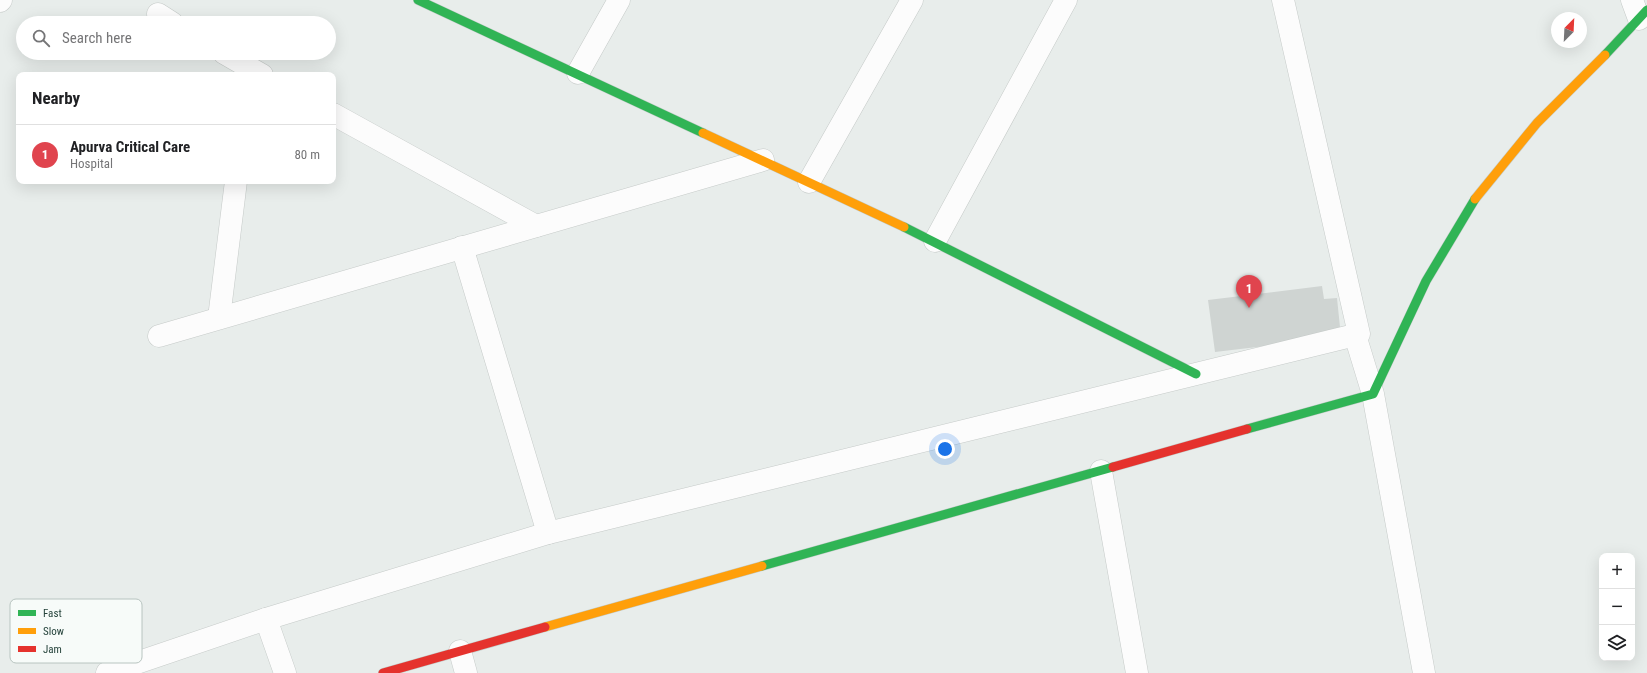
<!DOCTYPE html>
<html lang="en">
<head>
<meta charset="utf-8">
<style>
	body { margin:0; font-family:"Roboto Condensed",sans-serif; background:#f6f6f6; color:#202124 }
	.controls { position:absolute; right:12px; bottom:12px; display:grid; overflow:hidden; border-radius:8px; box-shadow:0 4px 16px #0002 }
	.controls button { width:36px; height:36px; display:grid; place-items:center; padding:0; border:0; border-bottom:1px solid #e0e0e0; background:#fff; color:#202124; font:20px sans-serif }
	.compass { position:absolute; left:1551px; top:12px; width:36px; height:36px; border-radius:50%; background:#fff; box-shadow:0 4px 16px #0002; rotate:24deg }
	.you { position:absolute; left:945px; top:449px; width:14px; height:14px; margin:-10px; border:3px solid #fff; border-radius:50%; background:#1a73e8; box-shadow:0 0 0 6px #1a73e833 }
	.badge { display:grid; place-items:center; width:26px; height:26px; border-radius:50%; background:#7c3aed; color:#fff; font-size:13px; font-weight:700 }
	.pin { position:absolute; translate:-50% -33px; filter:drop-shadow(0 1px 2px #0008) }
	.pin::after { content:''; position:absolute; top:21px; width:14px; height:12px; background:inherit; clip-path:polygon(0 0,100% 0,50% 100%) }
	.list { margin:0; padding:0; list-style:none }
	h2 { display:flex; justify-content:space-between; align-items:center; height:52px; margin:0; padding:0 16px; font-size:17px }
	h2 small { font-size:13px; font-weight:400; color:#757577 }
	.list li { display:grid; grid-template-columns:26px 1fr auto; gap:12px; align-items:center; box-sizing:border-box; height:60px; padding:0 16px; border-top:1px solid #e0e0e0 }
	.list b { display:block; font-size:15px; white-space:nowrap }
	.list p { margin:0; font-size:13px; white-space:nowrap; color:#757577 }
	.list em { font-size:13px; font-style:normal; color:#757577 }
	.icon { flex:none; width:22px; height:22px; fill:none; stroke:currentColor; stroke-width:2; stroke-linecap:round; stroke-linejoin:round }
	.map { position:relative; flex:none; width:1647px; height:673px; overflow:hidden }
	.search { position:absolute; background:#fff; box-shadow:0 4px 16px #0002; left:16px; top:16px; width:320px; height:44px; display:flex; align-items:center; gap:10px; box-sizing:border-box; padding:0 14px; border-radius:22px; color:#757577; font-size:15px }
	.panel { position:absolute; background:#fff; box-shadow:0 4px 16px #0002; left:16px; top:72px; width:320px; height:112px; border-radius:8px }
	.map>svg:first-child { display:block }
</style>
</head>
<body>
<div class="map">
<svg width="1647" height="673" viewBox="0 0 1647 673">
	<rect width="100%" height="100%" fill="#e8edeb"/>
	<path fill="#cfd4d2" d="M1322 286 1324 299 1337 298 1341 337 1215 352 1208 300Z"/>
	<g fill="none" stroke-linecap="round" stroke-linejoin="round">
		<defs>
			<g id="street">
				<path d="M1283 0 1359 334 1355 335 1373 394 1424 673"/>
				<path d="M1632 0 1639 19"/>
				<path d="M0 1 1 0"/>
				<path d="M158 14 172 23"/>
				<path d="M224 53 262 75"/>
				<path d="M578 73 619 0"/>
				<path d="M333 114 536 226"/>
				<path d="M809 182 912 0"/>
				<path d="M935 241 1066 0"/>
				<path d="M462 247 548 533"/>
				<path d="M219 318 236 181"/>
				<path d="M159 336 763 160"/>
				<path d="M1101 471 1137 673"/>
				<path d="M266 619 285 673"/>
				<path d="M460 651 466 673"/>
				<path d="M107 673 266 619 548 533 1355 335"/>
			</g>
			<g id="fast">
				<path d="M418 0 703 133"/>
				<path d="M1605 55 1647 10"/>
				<path d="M904 227 1196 374"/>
				<path d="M1247 429 1373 394 1426 281 1475 199"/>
				<path d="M762 566 1113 467"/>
			</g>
			<g id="slow">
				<path d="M703 133 904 227"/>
				<path d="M1475 199 1537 123 1605 55"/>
				<path d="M545 627 762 566"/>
			</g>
			<g id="jam">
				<path d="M1113 467 1247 429"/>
				<path d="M383 673 545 627"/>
			</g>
		</defs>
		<use href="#street" stroke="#c5cac8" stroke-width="23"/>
		<use href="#fast" stroke="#c3cbc8" stroke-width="10"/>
		<use href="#slow" stroke="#c3cbc8" stroke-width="10"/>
		<use href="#jam" stroke="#c3cbc8" stroke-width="10"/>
		<use href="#street" stroke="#fcfcfc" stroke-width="22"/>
		<use href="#fast" stroke="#30b455" stroke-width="9"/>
		<use href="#slow" stroke="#ff9f0a" stroke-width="9"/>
		<use href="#jam" stroke="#e5322d" stroke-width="9"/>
	</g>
	<rect x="10" y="599" width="132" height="64" rx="6" fill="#f7fbf9" stroke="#b8c4c0" stroke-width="1"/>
	<rect x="18" y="610" width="18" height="6" fill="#30b455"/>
	<rect x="18" y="628" width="18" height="6" fill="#ff9f0a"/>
	<rect x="18" y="646" width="18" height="6" fill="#e5322d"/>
	<g font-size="11" fill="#24423a">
		<text x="43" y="617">Fast</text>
		<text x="43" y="635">Slow</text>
		<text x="43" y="653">Jam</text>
	</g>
</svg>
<div class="controls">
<button>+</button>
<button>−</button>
<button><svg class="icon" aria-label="layers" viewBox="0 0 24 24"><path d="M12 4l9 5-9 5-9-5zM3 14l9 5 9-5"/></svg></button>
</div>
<svg class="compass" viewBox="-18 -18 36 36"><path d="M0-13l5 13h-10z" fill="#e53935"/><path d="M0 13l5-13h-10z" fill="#757577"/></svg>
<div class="you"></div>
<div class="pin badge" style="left:1249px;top:308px;background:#e0444e">1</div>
<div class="search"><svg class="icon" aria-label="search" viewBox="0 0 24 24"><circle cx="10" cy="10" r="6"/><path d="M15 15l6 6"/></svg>Search here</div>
<section class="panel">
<h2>Nearby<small></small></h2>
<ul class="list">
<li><span class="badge" style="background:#e0444e">1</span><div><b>Apurva Critical Care</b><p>Hospital</p></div><em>80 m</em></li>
</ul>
</section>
</div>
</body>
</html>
